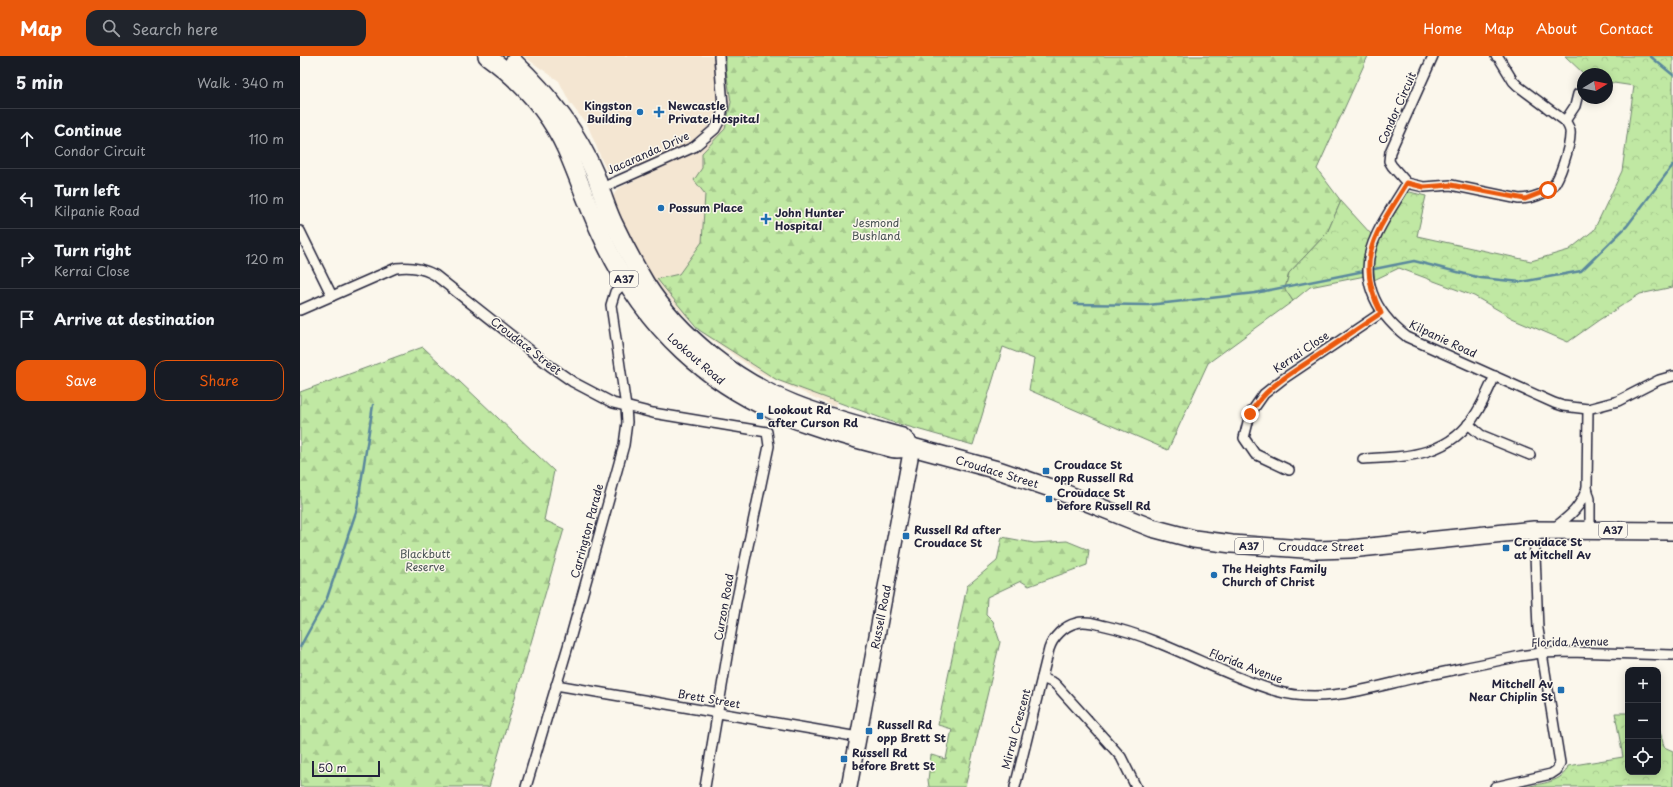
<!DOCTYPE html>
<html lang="en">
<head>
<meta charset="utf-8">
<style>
	body { margin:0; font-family:"Playpen Sans",sans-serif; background:#20242c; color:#f1f3f6 }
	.controls { position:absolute; right:12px; bottom:12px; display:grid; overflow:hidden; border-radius:8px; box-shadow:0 2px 10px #0003 }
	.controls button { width:36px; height:36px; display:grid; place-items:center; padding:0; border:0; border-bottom:1px solid #363941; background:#171b24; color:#f1f3f6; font:20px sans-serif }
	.compass { position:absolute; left:1277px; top:12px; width:36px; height:36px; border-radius:50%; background:#171b24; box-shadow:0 2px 10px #0003; rotate:80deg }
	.scale { position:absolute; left:12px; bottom:10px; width:68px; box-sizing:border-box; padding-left:4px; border:2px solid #22223b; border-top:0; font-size:11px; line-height:14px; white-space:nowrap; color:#22223b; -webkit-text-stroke:3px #fbf7ec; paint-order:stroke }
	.stop { position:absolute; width:12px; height:12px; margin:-9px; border:3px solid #ea580c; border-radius:50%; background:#fff }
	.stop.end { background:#ea580c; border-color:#fff; box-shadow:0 1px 4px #0008 }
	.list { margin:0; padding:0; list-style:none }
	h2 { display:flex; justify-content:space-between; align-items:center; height:52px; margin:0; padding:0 16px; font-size:17px }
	h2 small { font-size:13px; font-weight:400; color:#9ea1a6 }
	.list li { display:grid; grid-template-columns:26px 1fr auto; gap:12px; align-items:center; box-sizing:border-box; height:60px; padding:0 16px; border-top:1px solid #363941 }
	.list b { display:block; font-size:15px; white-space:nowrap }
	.list p { margin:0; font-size:13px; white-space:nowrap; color:#9ea1a6 }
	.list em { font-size:13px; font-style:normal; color:#9ea1a6 }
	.actions { display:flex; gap:8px; padding:12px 16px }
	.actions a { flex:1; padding:9px 0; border:1px solid #ea580c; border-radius:12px; text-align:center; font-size:14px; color:#ea580c }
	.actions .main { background:#ea580c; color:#fff }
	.icon { flex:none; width:22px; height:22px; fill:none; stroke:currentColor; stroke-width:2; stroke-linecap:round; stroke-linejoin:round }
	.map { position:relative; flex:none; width:1373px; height:731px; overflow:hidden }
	header { display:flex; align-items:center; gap:24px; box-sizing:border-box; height:56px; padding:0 20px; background:#ea580c; color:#fff }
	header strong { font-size:19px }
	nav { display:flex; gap:22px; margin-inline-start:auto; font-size:14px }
	.search { width:280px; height:36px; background:#20242c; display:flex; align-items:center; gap:10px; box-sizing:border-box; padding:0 14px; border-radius:12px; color:#9ea1a6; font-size:15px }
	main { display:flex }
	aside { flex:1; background:#171b24 }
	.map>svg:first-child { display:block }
</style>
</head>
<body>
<header>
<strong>Map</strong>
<div class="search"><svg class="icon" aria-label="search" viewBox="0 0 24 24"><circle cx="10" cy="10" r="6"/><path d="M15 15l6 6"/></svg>Search here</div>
<nav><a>Home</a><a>Map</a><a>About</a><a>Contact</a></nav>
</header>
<main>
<aside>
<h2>5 min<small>Walk · 340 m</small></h2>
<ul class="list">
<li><svg class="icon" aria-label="ahead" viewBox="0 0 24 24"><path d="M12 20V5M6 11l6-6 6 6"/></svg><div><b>Continue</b><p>Condor Circuit</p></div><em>110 m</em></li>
<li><svg class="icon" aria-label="left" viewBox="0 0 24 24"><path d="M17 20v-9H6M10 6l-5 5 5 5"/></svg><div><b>Turn left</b><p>Kilpanie Road</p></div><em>110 m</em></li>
<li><svg class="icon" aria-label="right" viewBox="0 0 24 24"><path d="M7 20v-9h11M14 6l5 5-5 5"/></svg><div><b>Turn right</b><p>Kerrai Close</p></div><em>120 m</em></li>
<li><svg class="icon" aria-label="arrive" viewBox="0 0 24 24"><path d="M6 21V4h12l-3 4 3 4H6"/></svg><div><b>Arrive at destination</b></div></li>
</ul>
<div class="actions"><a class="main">Save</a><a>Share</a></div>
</aside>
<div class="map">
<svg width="1373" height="731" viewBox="0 0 1373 731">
	<defs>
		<pattern id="forest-firs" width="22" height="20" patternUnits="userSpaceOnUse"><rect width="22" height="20" fill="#c0e8a3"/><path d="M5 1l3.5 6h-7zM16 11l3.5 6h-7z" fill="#a5c78d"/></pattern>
		<pattern id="park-crowns" width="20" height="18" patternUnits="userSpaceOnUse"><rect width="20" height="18" fill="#c0e8a3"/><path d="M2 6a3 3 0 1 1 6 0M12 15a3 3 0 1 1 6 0" fill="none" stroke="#a5c78d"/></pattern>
	</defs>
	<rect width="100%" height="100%" fill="#fbf7ec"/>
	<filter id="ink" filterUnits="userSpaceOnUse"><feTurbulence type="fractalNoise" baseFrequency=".025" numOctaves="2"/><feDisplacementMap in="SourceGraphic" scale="8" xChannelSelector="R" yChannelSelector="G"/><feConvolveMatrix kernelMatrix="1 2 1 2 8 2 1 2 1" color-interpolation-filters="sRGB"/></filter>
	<g filter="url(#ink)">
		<path fill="#f4e6d2" d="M223 0H782L570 218 535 351 458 316 405 279 380 255 355 225 332 184 312 142 317 133 335 124 328 108 308 116 303 107 288 70 270 47 259 25Z"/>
		<g fill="url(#forest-firs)" stroke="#71856f">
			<path d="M426 0H1068L1017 113 1041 145 1027 177 989 217 985 233 993 245 908 307 868 394 729 334 734 303 703 291 673 389 592 366 477 324 399 274 357 223 379 218 402 186 405 138 394 124 402 112V97L425 73 431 46 426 14Z"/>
			<path d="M123 291 254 415 244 464 264 473 189 731H0V336Z"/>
			<path d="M702 481 734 487 767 485 789 494 787 509 729 530 721 525 687 541 686 558 693 565 700 586 665 731H629L628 724 631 699 646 703 652 673 638 669 667 530 697 505Z"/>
		</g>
		<g fill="url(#park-crowns)" stroke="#71856f">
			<path d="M1265 0H1373V231L1340 238 1299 264 1268 286 1212 262 1174 240 1099 212 1074 224 1073 198 1079 182 1106 135 1126 140 1117 180 1231 205 1269 194 1294 174 1322 115 1334 30 1307 26V18H1284Z"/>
			<path d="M1041 145 1071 178 1065 205V220L1010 231 993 245 985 233 989 217 1027 177Z"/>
			<path d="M1315 657H1328V716H1358V667L1364 691 1373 695V731H1226C1241 727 1263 727 1268 710L1323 701Z"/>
		</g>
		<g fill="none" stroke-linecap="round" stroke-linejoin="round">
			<g stroke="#5a889c" stroke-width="2.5">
				<path d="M1350 0 1373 19"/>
				<path d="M775 248 848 249 955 237 1114 205 1181 222 1221 226 1281 215 1327 170 1373 109"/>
				<path d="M0 591 27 542 57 453 73 349"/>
			</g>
			<defs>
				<g id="street">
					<path d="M1133 0 1090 96 1089 105 1092 110 1107 127 1124 131 1151 129 1219 143C1229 143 1247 138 1253 130 1260 122 1270 90 1270 79 1271 74 1268 69 1265 65L1218 30 1213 25 1199 2 1196 0"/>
					<path d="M1265 65 1275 50 1278 38"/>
					<path d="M1107 127C1097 144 1084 162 1076 180 1057 220 1074 256 1107 281L1254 347 1263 350 1288 353"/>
					<path d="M297 134 394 91 415 73 421 62 423 50 419 0"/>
					<path d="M0 175 32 240"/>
					<path d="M0 254 96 212C111 210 122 212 135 219L250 310 273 326 313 347 353 357 467 376 469 390 436 547 405 731"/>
					<path d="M1168 368 1181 379 1230 399"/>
					<path d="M1063 403C1108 401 1151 400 1177 356 1184 345 1189 332 1195 320"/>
					<path d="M989 414 955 398 944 382 950 358 964 338 983 323 1081 257"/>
					<path d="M1253 473C1269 460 1280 453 1287 432"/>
					<path d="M1290 473V443L1287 432 1288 353 1318 345 1359 324 1373 320"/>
					<path d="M742 622 754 627 758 631 821 701 836 731"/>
					<path d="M256 629 558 681"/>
					<path d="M226 731 269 587 324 389 327 366 326 351 311 249 315 236 325 226"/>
					<path d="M715 731 749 593C753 581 764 570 776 567 786 564 797 568 806 570 865 583 918 618 976 635 1021 648 1067 633 1110 623 1147 615 1184 608 1220 600L1241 597 1269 596 1373 599"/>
					<path d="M1195 731 1251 718 1257 714 1260 707 1238 573 1234 474"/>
				</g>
				<path id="primary" d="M549 731 612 391"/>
				<g id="highway">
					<path d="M187 0C220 24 249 55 266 93 278 120 287 148 300 176 341 269 410 336 508 368 531 376 555 383 579 389 585 390 591 393 597 393 602 393 608 392 612 391L701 415 759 435 852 472 894 483 932 488 1017 494 1050 493 1234 474 1373 475"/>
					<path d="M214 6C248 38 277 75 295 118 301 134 306 151 313 166 323 187 334 208 346 228 380 281 436 325 494 348 529 362 566 371 602 381L612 391"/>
				</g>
			</defs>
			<use href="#street" stroke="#22223b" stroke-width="12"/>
			<use href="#primary" stroke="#22223b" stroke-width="18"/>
			<use href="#highway" stroke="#22223b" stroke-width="20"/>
			<use href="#street" stroke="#fbf7ec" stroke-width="9"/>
			<use href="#primary" stroke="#fbf7ec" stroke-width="15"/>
			<use href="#highway" stroke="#fbf7ec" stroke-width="17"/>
		</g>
	</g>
	<g fill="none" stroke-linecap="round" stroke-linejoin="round" filter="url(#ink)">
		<path stroke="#ea580c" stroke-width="5" d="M950 358C965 331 992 317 1017 300 1038 286 1060 271 1081 257 1053 200 1078 175 1107 127L1124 131 1151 129 1225 143 1248 134"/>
	</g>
	<g fill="#1f6fb2" stroke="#fbf7ec" stroke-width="1.5">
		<circle cx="340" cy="56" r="4"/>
		<path d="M357 50h4v4h4v4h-4v4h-4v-4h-4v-4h4z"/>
		<circle cx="361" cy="152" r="4"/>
		<path d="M464 157h4v4h4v4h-4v4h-4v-4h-4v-4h4z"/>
		<rect x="456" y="356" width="8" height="8" rx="2"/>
		<rect x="742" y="411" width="8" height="8" rx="2"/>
		<rect x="745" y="439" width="8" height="8" rx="2"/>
		<rect x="602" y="476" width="8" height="8" rx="2"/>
		<rect x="1202" y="488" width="8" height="8" rx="2"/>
		<circle cx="914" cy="519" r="4"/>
		<rect x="1257" y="630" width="8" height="8" rx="2"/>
		<rect x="565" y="671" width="8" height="8" rx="2"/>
		<rect x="540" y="699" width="8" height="8" rx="2"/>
	</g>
	<g text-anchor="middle" stroke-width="3" stroke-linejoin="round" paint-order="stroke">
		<g fill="#fbf7ec" stroke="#636270" stroke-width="1">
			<rect x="310" y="215" width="28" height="16" rx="3"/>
			<rect x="1299" y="466" width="28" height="16" rx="3"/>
			<rect x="935" y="482" width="28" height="16" rx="3"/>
		</g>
		<g font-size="10" font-weight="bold" fill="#22223b">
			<text x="324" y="227">A37</text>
			<text x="1313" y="478">A37</text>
			<text x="949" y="494">A37</text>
		</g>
		<g font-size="11" font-weight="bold" fill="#22223b" stroke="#fbf7ec" text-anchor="start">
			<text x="332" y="54" text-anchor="end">Kingston<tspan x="332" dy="13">Building</tspan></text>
			<text x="368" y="54">Newcastle<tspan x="368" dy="13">Private Hospital</tspan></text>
			<text x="369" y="156">Possum Place</text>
			<text x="475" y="161">John Hunter<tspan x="475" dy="13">Hospital</tspan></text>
			<text x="468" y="358">Lookout Rd<tspan x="468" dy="13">after Curson Rd</tspan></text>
			<text x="754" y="413">Croudace St<tspan x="754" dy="13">opp Russell Rd</tspan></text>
			<text x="757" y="441">Croudace St<tspan x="757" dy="13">before Russell Rd</tspan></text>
			<text x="614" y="478">Russell Rd after<tspan x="614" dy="13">Croudace St</tspan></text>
			<text x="1214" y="490">Croudace St<tspan x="1214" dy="13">at Mitchell Av</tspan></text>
			<text x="922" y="517">The Heights Family<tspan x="922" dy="13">Church of Christ</tspan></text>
			<text x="1253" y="632" text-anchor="end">Mitchell Av<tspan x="1253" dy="13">Near Chiplin St</tspan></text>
			<text x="577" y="673">Russell Rd<tspan x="577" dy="13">opp Brett St</tspan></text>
			<text x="552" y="701">Russell Rd<tspan x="552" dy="13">before Brett St</tspan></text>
		</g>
		<g font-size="11" fill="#22223b" stroke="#fbf7ec">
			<text transform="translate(1097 52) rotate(-66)" y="4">Condor Circuit</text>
			<text transform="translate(348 97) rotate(-24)" y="4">Jacaranda Drive</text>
			<text transform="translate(1143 283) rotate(25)" y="4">Kilpanie Road</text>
			<text transform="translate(226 290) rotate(38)" y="4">Croudace Street</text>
			<text transform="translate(1001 296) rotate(-34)" y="4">Kerrai Close</text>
			<text transform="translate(396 303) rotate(41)" y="4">Lookout Road</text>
			<text transform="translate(697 416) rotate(17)" y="4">Croudace Street</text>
			<text transform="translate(287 475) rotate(-75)" y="4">Carrington Parade</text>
			<text x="1021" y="495">Croudace Street</text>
			<text transform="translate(424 551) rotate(-80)" y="4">Curzon Road</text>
			<text transform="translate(581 561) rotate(-79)" y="4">Russell Road</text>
			<text transform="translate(1270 586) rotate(-1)" y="4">Florida Avenue</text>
			<text transform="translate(946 610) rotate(21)" y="4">Florida Avenue</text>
			<text transform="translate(409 643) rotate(10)" y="4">Brett Street</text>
			<text transform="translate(716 673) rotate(-75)" y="4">Mirral Crescent</text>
		</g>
		<g font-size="11" fill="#4a5455" stroke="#fbf7ec">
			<text x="576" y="171">Jesmond<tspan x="576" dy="13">Bushland</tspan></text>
			<text x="125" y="502">Blackbutt<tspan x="125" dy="13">Reserve</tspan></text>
		</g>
	</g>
</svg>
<div class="controls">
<button>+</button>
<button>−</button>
<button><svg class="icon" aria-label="locate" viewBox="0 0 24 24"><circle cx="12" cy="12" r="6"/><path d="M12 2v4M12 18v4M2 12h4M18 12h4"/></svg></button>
</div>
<svg class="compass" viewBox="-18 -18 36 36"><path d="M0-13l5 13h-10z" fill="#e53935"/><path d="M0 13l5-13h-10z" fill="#9ea1a6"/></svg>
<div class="scale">50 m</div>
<div class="stop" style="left:1248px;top:134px"></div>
<div class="stop end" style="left:950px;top:358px"></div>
</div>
</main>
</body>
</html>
